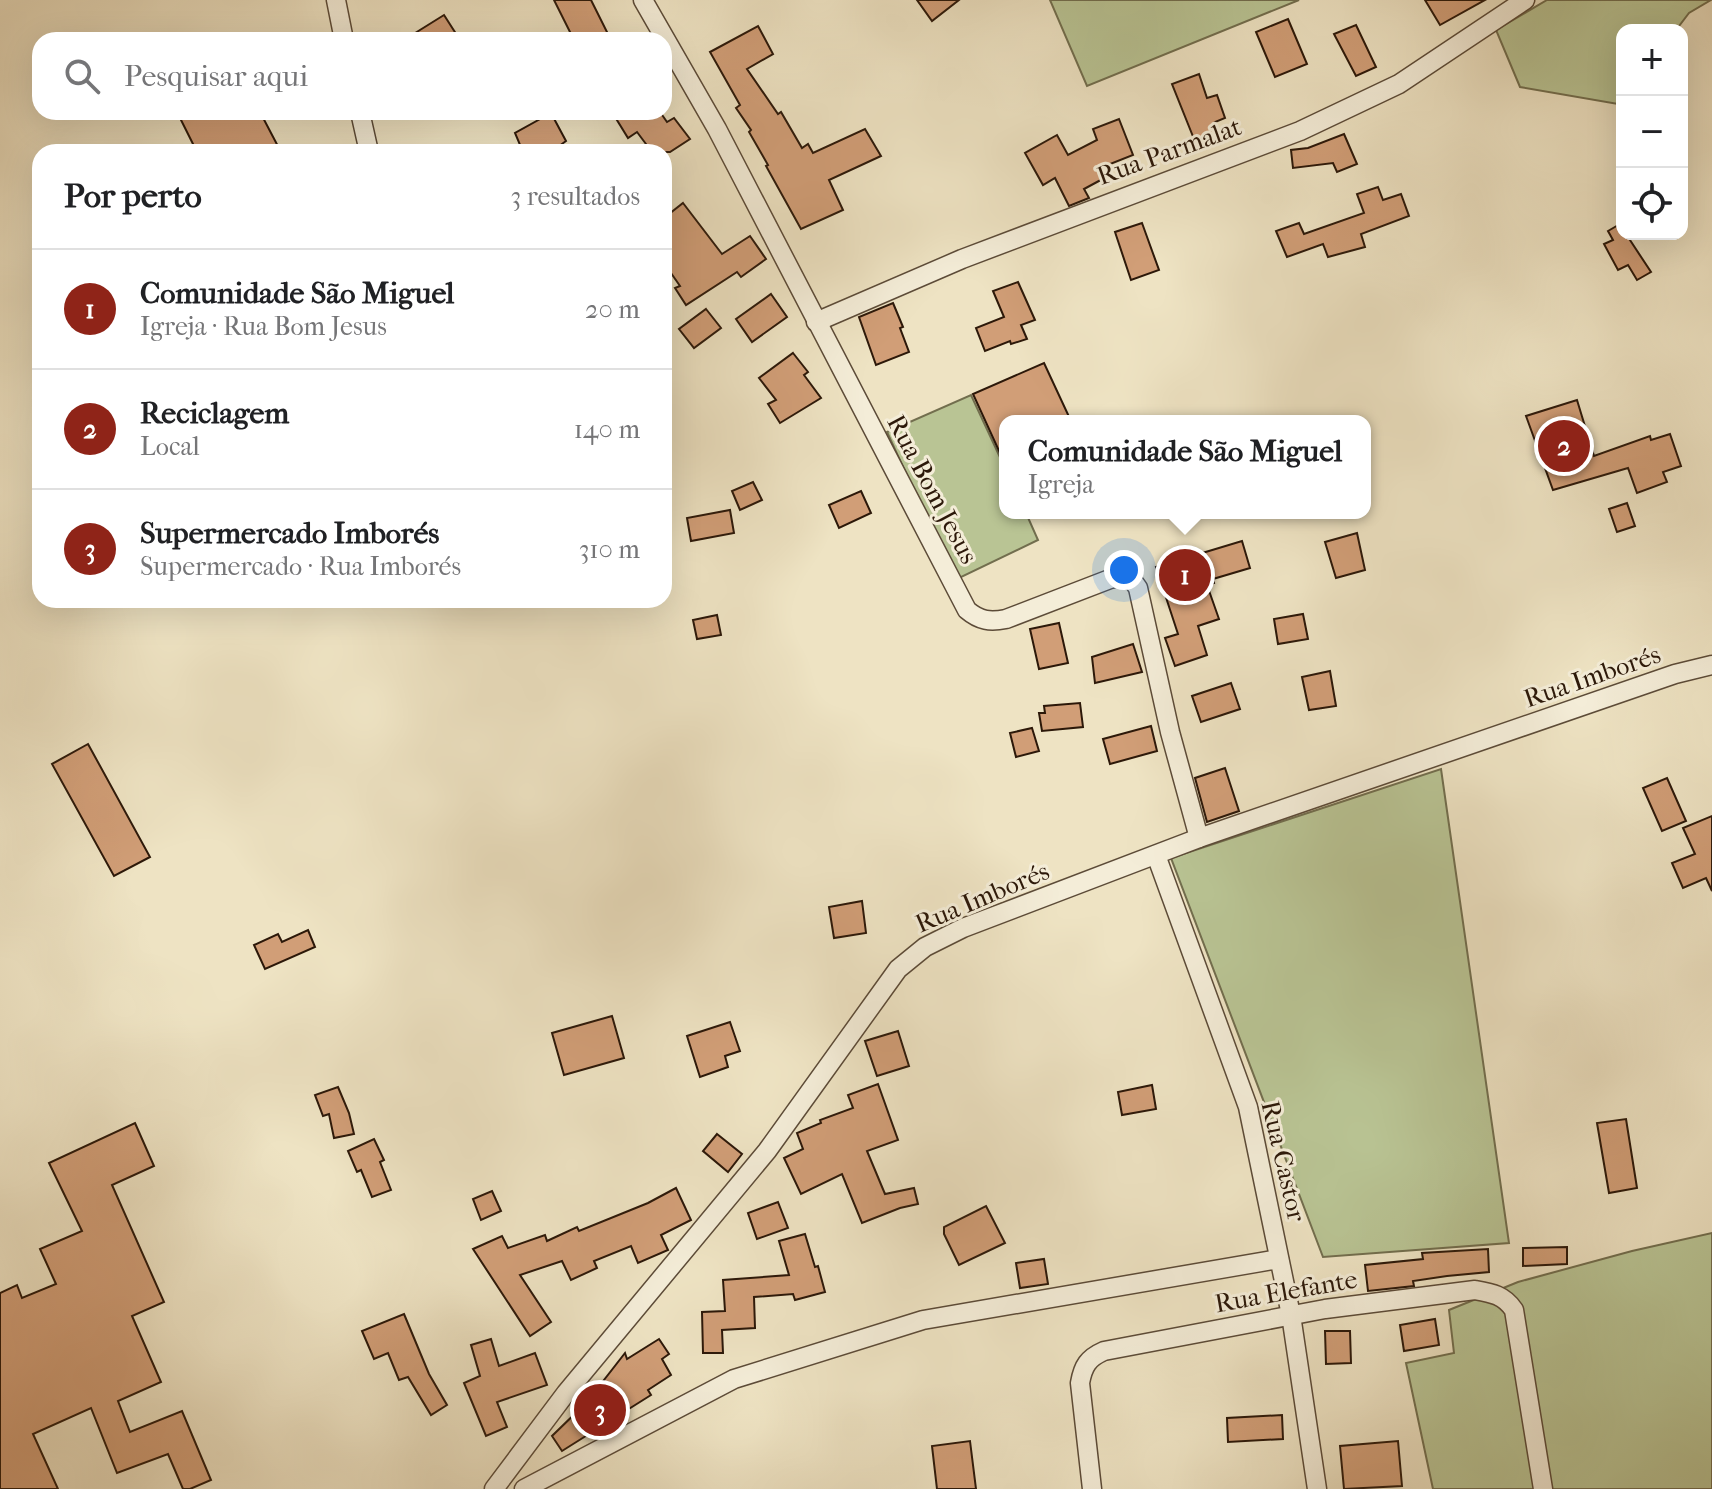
<!DOCTYPE html>
<html lang="pt">
<head>
<meta charset="utf-8">
<style>
	body { margin:0; font-family:"IM FELL French Canon",serif; background:#f2f2f2; color:#202124 }
	.controls { position:absolute; right:24px; top:24px; display:grid; overflow:hidden; border-radius:16px; box-shadow:0 8px 32px #0002 }
	.controls button { width:72px; height:72px; display:grid; place-items:center; padding:0; border:0; border-bottom:2px solid #e0e0e0; background:#fff; color:#202124; font:40px sans-serif }
	.you { position:absolute; left:1124px; top:570px; width:28px; height:28px; margin:-20px; border:6px solid #fff; border-radius:50%; background:#1a73e8; box-shadow:0 0 0 12px #1a73e833 }
	.badge { display:grid; place-items:center; width:52px; height:52px; border-radius:50%; background:#8f2418; color:#fff; font-size:26px; font-weight:700 }
	.pin { position:absolute; translate:-50% -50%; border:4px solid #fff; box-shadow:0 2px 8px #0006 }
	.popup { position:absolute; left:999px; top:415px; width:372px; height:104px; box-sizing:border-box; display:grid; place-content:center; border-radius:16px; background:#fff; filter:drop-shadow(0 2px 6px #0005); font-size:26px; white-space:nowrap; color:#757577 }
	.popup b { font-size:30px; color:#202124 }
	.popup::after { content:''; position:absolute; left:50%; top:100%; margin-left:-16px; border:16px solid transparent; border-top-color:#fff }
	.list { margin:0; padding:0; list-style:none }
	h2 { display:flex; justify-content:space-between; align-items:center; height:104px; margin:0; padding:0 32px; font-size:34px }
	h2 small { font-size:26px; font-weight:400; color:#757577 }
	.list li { display:grid; grid-template-columns:52px 1fr auto; gap:24px; align-items:center; box-sizing:border-box; height:120px; padding:0 32px; border-top:2px solid #e0e0e0 }
	.list b { display:block; font-size:30px; white-space:nowrap }
	.list p { margin:0; font-size:26px; white-space:nowrap; color:#757577 }
	.list em { font-size:26px; font-style:normal; color:#757577 }
	.icon { flex:none; width:44px; height:44px; fill:none; stroke:currentColor; stroke-width:2; stroke-linecap:round; stroke-linejoin:round }
	.map { position:relative; flex:none; width:1712px; height:1489px; overflow:hidden }
	.search { position:absolute; background:#fff; box-shadow:0 8px 32px #0002; left:32px; top:32px; width:640px; height:88px; display:flex; align-items:center; gap:20px; box-sizing:border-box; padding:0 28px; border-radius:24px; color:#757577; font-size:30px }
	.panel { position:absolute; background:#fff; box-shadow:0 8px 32px #0002; left:32px; top:144px; width:640px; height:464px; border-radius:24px }
	.map>svg:first-child { display:block }
</style>
</head>
<body>
<div class="map">
<svg width="1712" height="1489" viewBox="0 0 1712 1489">
	<rect width="100%" height="100%" fill="#eee3c3"/>
	<filter id="stains"><feTurbulence type="fractalNoise" baseFrequency=".0025" numOctaves="4"/><feColorMatrix values="0 0 0 0 .2 0 0 0 0 .09 0 0 0 0 .02 0 0 0 .5 -.17"/></filter>
	<radialGradient id="worn" r=".72"><stop offset=".6" stop-color="#630" stop-opacity="0"/><stop offset="1" stop-color="#630" stop-opacity=".3"/></radialGradient>
	<g fill="#b9c494" stroke="#726e4e" stroke-width="2">
		<path d="M1050 0H1299L1087 86Z"/>
		<path d="M1547 0H1711L1689 13 1676 30H1622V103L1618 104 1520 87 1496 30Z"/>
		<path d="M971 395 1005 468V513H1026L1038 540 955 580 887 432Z"/>
		<path d="M1441 769 1509 1243 1323 1257 1171 858Z"/>
		<path d="M1712 1233V1489H1433L1406 1363 1454 1353 1449 1310 1518 1282 1632 1251Z"/>
	</g>
	<g fill="#d19e77" stroke="#2c1809" stroke-width="2">
		<path d="M554 0H591L608 34 596 40H574Z"/>
		<path d="M917 0H959L932 21Z"/>
		<path d="M1425 0H1485L1440 25Z"/>
		<path d="M444 15 460 40H404Z"/>
		<path d="M1288 19 1307 64 1275 77 1256 32Z"/>
		<path d="M1356 25 1376 67 1356 76 1334 34Z"/>
		<path d="M758 26 773 54 747 69 778 114 781 112 802 148 808 144 813 153 865 129 881 156 829 180 843 210 801 229 766 166 768 165 749 132 751 130 736 108 740 105 710 52Z"/>
		<path d="M1199 74 1207 98 1217 95 1225 118 1215 122 1219 134 1196 144 1172 84Z"/>
		<path d="M177 112H260L281 152H197Z"/>
		<path d="M612 112H660L667 122 674 118 690 139 670 152H652L637 132 628 138Z"/>
		<path d="M551 113 566 141 551 152H523L515 133Z"/>
		<path d="M1119 119 1133 155 1105 166 1110 175 1084 189 1089 198 1069 206 1055 178 1043 185 1025 153 1057 135 1068 155 1097 140 1093 129Z"/>
		<path d="M1344 134 1357 164 1337 172 1333 163 1293 168 1291 150 1308 148Z"/>
		<path d="M1378 187 1383 200 1401 194 1409 216 1361 234 1365 247 1328 257 1323 244 1287 257 1276 231 1299 223 1304 234 1364 213 1357 194Z"/>
		<path d="M683 203 722 254 750 236 766 259 741 277 737 272 686 305 675 288 680 286 664 263V218Z"/>
		<path d="M1142 223 1159 270 1131 280 1115 232Z"/>
		<path d="M1620 224 1622 234H1626L1651 272 1637 280 1628 265 1618 270 1604 244 1613 240 1608 231Z"/>
		<path d="M1018 282 1035 320 1021 325 1027 339 1011 344 1010 341 985 351 976 328 1004 317 993 291Z"/>
		<path d="M771 294 787 317 752 342 736 319Z"/>
		<path d="M893 303 903 327 900 328 909 352 876 365 859 317Z"/>
		<path d="M706 309 721 328 694 348 679 329Z"/>
		<path d="M793 353 808 372 804 375 821 398 780 423 768 404 776 400 759 378Z"/>
		<path d="M1044 363 1071 421H1005V464L973 394Z"/>
		<path d="M1577 400 1594 456 1650 436 1651 440 1670 434 1681 466 1663 472 1667 482 1637 493 1628 468 1553 490 1526 416Z"/>
		<path d="M753 482 762 500 740 510 732 491Z"/>
		<path d="M861 491 871 513 839 528 829 505Z"/>
		<path d="M1627 503 1635 526 1617 532 1609 509Z"/>
		<path d="M730 510 734 533 691 541 687 518Z"/>
		<path d="M1357 533 1365 570 1336 578 1325 542Z"/>
		<path d="M1242 541 1250 568 1213 579 1214 583 1207 585 1219 619 1198 626 1207 655 1175 666 1165 638 1178 634 1156 567Z"/>
		<path d="M1303 614 1308 639 1278 644 1274 619Z"/>
		<path d="M717 615 721 635 697 639 693 620Z"/>
		<path d="M1059 623 1068 663 1039 669 1030 629Z"/>
		<path d="M1133 644 1142 672 1095 683 1092 657Z"/>
		<path d="M1330 671 1336 706 1309 710 1302 677Z"/>
		<path d="M1231 683 1240 709 1201 722 1192 696Z"/>
		<path d="M1080 703 1083 727 1042 731 1039 713H1045L1044 706Z"/>
		<path d="M1151 726 1157 751 1110 764 1103 739Z"/>
		<path d="M1032 728 1039 751 1016 757 1010 733Z"/>
		<path d="M88 744 150 857 114 876 52 764Z"/>
		<path d="M1225 768 1239 811 1207 822 1195 778Z"/>
		<path d="M1667 778 1686 821 1662 831 1643 788Z"/>
		<path d="M1712 816V891L1706 878 1683 888 1672 863 1695 854 1683 828Z"/>
		<path d="M862 901 866 933 834 938 829 907Z"/>
		<path d="M308 930 315 947 265 969 254 945 278 934 282 942Z"/>
		<path d="M612 1016 624 1058 564 1075 552 1033Z"/>
		<path d="M730 1022 740 1051 725 1056 728 1067 700 1077 687 1036Z"/>
		<path d="M898 1031 909 1066 877 1076 865 1041Z"/>
		<path d="M878 1084 898 1140 867 1151 885 1194 914 1188 918 1204 900 1208 862 1223 842 1174 801 1194 784 1158 803 1149 797 1133 821 1123 820 1120 853 1108 848 1095Z"/>
		<path d="M1152 1085 1156 1109 1122 1115 1118 1092Z"/>
		<path d="M338 1087 349 1113 354 1134 334 1138 329 1114 323 1116 315 1095Z"/>
		<path d="M1626 1119 1637 1188 1609 1193 1597 1123Z"/>
		<path d="M135 1123 154 1166 112 1185 164 1302 132 1316 161 1382 118 1401 130 1432 182 1411 211 1480 190 1489H183L168 1454 117 1473 91 1408 33 1434 58 1489H0V1293L17 1285 22 1298 56 1284 40 1249 82 1231 49 1163Z"/>
		<path d="M717 1134 742 1154 728 1172 703 1151Z"/>
		<path d="M374 1139 384 1160 380 1162 391 1190 372 1197 361 1170 357 1172 348 1151Z"/>
		<path d="M676 1188 691 1220 661 1235 668 1250 638 1263 631 1246 594 1261 597 1268 571 1280 562 1261 520 1275 551 1322 530 1336 473 1249 502 1236 508 1248 545 1235 547 1241 577 1227 579 1231 648 1203Z"/>
		<path d="M492 1191 501 1211 481 1220 473 1199Z"/>
		<path d="M778 1202 788 1228 757 1239 748 1213Z"/>
		<path d="M986 1206 1005 1243 959 1265 944 1234V1227Z"/>
		<path d="M805 1234 815 1267 818 1266 825 1292 795 1300 793 1294 754 1297 755 1328 722 1330 723 1353H703L702 1312 725 1311 723 1280 789 1275 779 1241Z"/>
		<path d="M1567 1247V1264L1523 1266V1248Z"/>
		<path d="M1488 1249 1489 1272 1447 1276 1413 1281 1414 1286 1368 1291 1365 1265 1423 1259 1422 1253Z"/>
		<path d="M1044 1259 1048 1284 1020 1288 1016 1263Z"/>
		<path d="M404 1314 429 1374 447 1405 431 1415 408 1377 399 1380 388 1353 374 1359 362 1331Z"/>
		<path d="M1435 1319 1439 1345 1404 1351 1400 1325Z"/>
		<path d="M1325 1331H1350L1351 1363 1326 1364Z"/>
		<path d="M491 1339 499 1366 535 1353 547 1385 497 1402 507 1427 486 1436 464 1383 480 1376 471 1345Z"/>
		<path d="M659 1339 669 1354 662 1359 671 1375 648 1390 651 1395 562 1451 552 1436 586 1403 625 1353 627 1359Z"/>
		<path d="M1282 1415 1283 1439 1228 1442 1227 1418Z"/>
		<path d="M970 1441 976 1489H937L932 1446Z"/>
		<path d="M1398 1441 1402 1486 1344 1489 1340 1446Z"/>
	</g>
	<g fill="none" stroke-linecap="round" stroke-linejoin="round">
		<defs>
			<g id="minor">
				<path d="M336 0 344 40"/>
				<path d="M643 0 717 129 967 610C980 621 990 622 1006 619L1110 579 1120 577 1133 581 1138 588 1170 732 1199 838"/>
				<path d="M360 112 369 152"/>
				<path d="M816 322 962 259 1300 131 1399 84 1525 0"/>
				<path d="M1156 855 1248 1107 1291 1315 1317 1489"/>
				<path d="M494 1489 566 1393 767 1151 898 969 925 947 963 928 1199 838 1675 674 1712 665"/>
				<path d="M524 1489 734 1379 923 1320 1279 1259"/>
				<path d="M1092 1489 1080 1383C1083 1366 1088 1358 1104 1351L1325 1309 1475 1290C1492 1293 1504 1295 1514 1310L1543 1489"/>
			</g>
		</defs>
		<use href="#minor" stroke="#5c4b38" stroke-width="21"/>
		<use href="#minor" stroke="#f4edd8" stroke-width="18"/>
	</g>
	<g text-anchor="middle" stroke-width="6" stroke-linejoin="round" paint-order="stroke">
		<g font-size="26" fill="#2c1809" stroke="#f4edd8">
			<text transform="translate(1169 151) rotate(-20)" y="9">Rua Parmalat</text>
			<text transform="translate(933 489) rotate(62)" y="9">Rua Bom Jesus</text>
			<text transform="translate(1592 676) rotate(-19)" y="9">Rua Imborés</text>
			<text transform="translate(982 897) rotate(-23)" y="9">Rua Imborés</text>
			<text transform="translate(1284 1161) rotate(77)" y="9">Rua Castor</text>
			<text transform="translate(1286 1291) rotate(-10)" y="9">Rua Elefante</text>
		</g>
	</g>
	<rect width="100%" height="100%" filter="url(#stains)"/>
	<rect width="100%" height="100%" fill="url(#worn)"/>
</svg>
<div class="controls">
<button>+</button>
<button>−</button>
<button><svg class="icon" aria-label="locate" viewBox="0 0 24 24"><circle cx="12" cy="12" r="6"/><path d="M12 2v4M12 18v4M2 12h4M18 12h4"/></svg></button>
</div>
<div class="you"></div>
<div class="pin badge" style="left:1185px;top:575px">1</div>
<div class="popup"><b>Comunidade São Miguel</b>Igreja</div>
<div class="pin badge" style="left:1564px;top:446px">2</div>
<div class="pin badge" style="left:600px;top:1410px">3</div>
<div class="search"><svg class="icon" aria-label="search" viewBox="0 0 24 24"><circle cx="10" cy="10" r="6"/><path d="M15 15l6 6"/></svg>Pesquisar aqui</div>
<section class="panel">
<h2>Por perto<small>3 resultados</small></h2>
<ul class="list">
<li><span class="badge">1</span><div><b>Comunidade São Miguel</b><p>Igreja · Rua Bom Jesus</p></div><em>20 m</em></li>
<li><span class="badge">2</span><div><b>Reciclagem</b><p>Local</p></div><em>140 m</em></li>
<li><span class="badge">3</span><div><b>Supermercado Imborés</b><p>Supermercado · Rua Imborés</p></div><em>310 m</em></li>
</ul>
</section>
</div>
</body>
</html>
